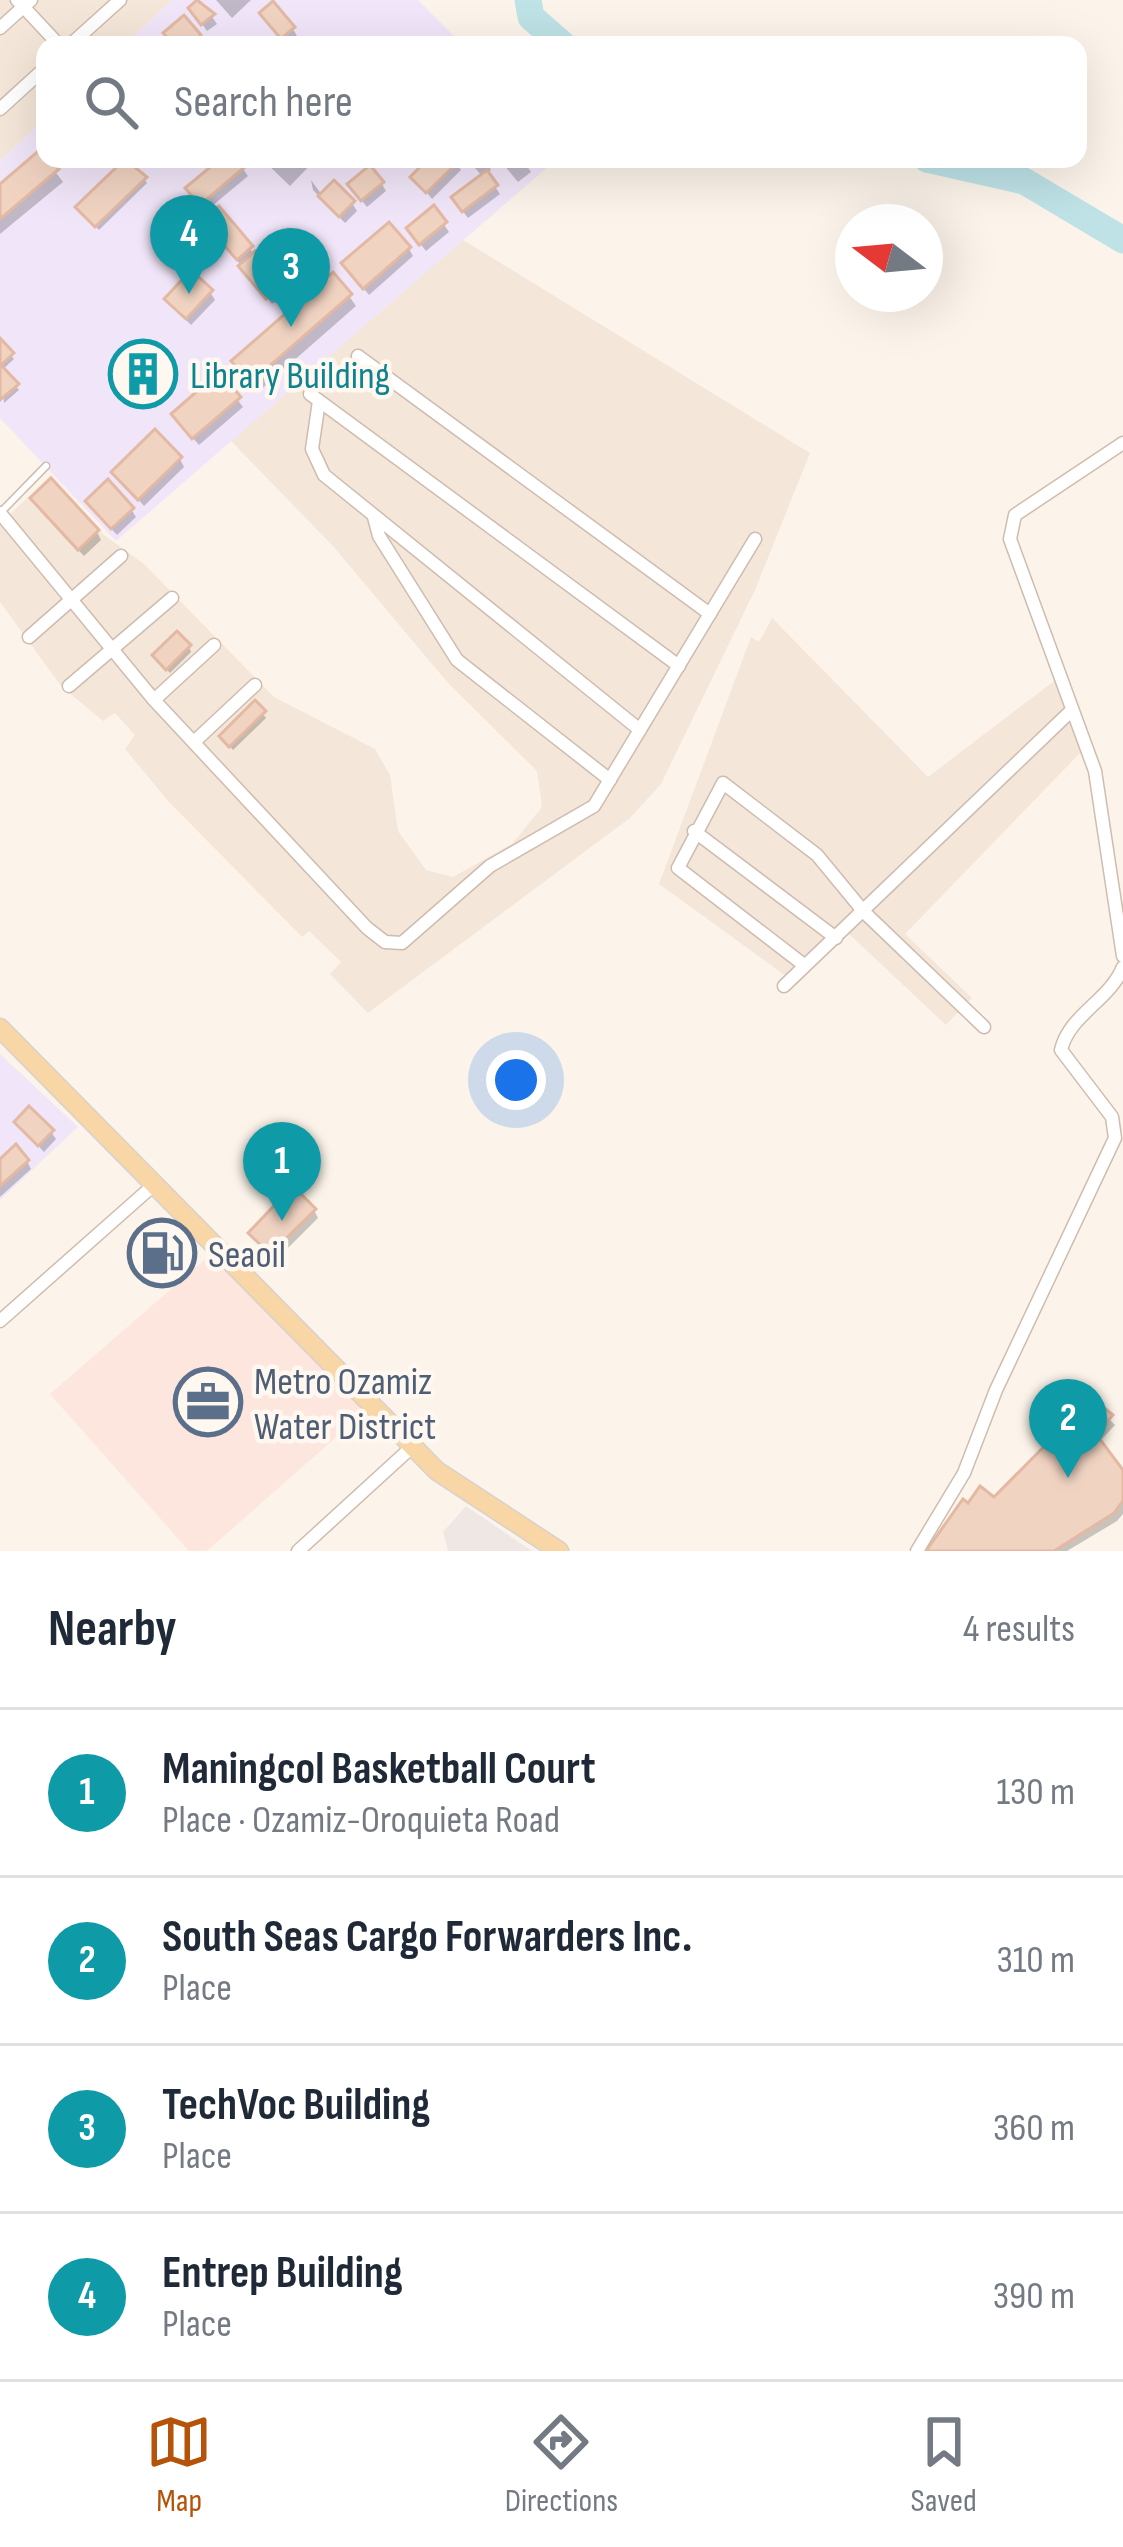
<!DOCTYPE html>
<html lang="en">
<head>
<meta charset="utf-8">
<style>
	body { margin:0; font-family:"Sofia Sans Condensed",sans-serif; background:#f6f6f7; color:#1f2937 }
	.compass { position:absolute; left:835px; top:204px; width:108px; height:108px; border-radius:50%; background:#fff; box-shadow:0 12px 48px #0002; rotate:286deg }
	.you { position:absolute; left:516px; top:1080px; width:42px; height:42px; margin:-30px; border:9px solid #fff; border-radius:50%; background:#1a73e8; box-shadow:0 0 0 18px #1a73e833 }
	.badge { display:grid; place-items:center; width:78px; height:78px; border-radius:50%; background:#b45309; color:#fff; font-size:39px; font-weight:700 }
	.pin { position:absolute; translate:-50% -99px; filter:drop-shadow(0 3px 6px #0008) }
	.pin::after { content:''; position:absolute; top:63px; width:42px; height:36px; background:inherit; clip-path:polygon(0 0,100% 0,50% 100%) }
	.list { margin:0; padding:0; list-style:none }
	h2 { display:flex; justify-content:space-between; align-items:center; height:156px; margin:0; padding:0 48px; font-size:51px }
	h2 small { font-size:39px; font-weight:400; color:#747a83 }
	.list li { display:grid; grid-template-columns:78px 1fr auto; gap:36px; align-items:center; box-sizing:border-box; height:168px; padding:0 48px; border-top:3px solid #e0e1e3 }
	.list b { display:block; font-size:45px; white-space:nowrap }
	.list p { margin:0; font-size:39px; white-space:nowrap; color:#747a83 }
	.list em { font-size:39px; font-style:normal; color:#747a83 }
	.icon { flex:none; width:66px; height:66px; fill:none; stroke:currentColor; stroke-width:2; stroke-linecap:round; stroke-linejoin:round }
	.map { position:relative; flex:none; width:1123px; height:1551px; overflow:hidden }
	.search { position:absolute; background:#fff; box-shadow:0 12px 48px #0002; left:36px; right:36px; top:36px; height:132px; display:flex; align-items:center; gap:30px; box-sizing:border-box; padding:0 42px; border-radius:24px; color:#747a83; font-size:45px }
	.sheet { height:828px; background:#fff }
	nav { display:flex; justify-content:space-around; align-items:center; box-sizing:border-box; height:168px; border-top:3px solid #e0e1e3; background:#fff; font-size:33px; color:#747a83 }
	nav a { display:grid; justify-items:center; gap:6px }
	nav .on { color:#b45309 }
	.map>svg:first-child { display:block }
</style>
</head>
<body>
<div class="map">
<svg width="1123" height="1551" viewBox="0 0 1123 1551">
	<rect width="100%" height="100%" fill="#fcf4ea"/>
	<g fill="#f4e6d8">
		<path d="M0 0H172L124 45H45V119L0 161Z"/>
		<path d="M463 240 810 453 755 590 661 784 630 818 368 1013 330 974 341 962 309 931 302 937 170 803 125 749 135 735 115 713 103 721 61 686 0 602V524L51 475 104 535 144 564 274 697 375 749 390 775 398 831 426 870 453 877 512 844 542 807 537 771 448 683 333 546 231 441Z"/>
		<path d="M772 618 928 777 1058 678 1083 750 905 934 972 998 946 1025 848 933 797 984 659 884 751 637 759 642Z"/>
	</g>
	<path fill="#fce6de" d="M215 1251 367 1410 207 1551H189L50 1394Z"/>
	<path fill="#eee7e3" d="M466 1506 532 1551H448L443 1532Z"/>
	<g fill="#f1e6f9">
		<path d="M172 0H418L463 45H124Z"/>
		<path d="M45 119V159H557L116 541 0 418V161Z"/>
		<path d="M0 1054 78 1127 0 1200Z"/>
	</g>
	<g fill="#0003">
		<path d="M216 0H251L232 18Z"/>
		<path d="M201 1 217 24 207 31 191 8Z"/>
		<path d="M267 21 293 29 297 36 287 45Z"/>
		<path d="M41 153 63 182 0 234V187Z"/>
		<path d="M225 159H236L248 176 206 211 194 196Z"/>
		<path d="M262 159H316L290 186Z"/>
		<path d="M433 159H453L461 170 432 199 414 177Z"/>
		<path d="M467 159H485L491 170 486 174 500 194 468 218 459 206 483 177Z"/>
		<path d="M499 159H522L531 172 518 182Z"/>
		<path d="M144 179 147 183 99 230 82 212Z"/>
		<path d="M311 180 322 195 352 203 357 211 345 223 313 190Z"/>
		<path d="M382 184 386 191 367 207 355 192Z"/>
		<path d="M219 210 285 293 272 304 211 228Z"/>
		<path d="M434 210 449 232 426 251 414 236Z"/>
		<path d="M301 246 306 254 284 276 271 263Z"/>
		<path d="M409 249 413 256 369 295 350 272Z"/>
		<path d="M210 292 215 300 191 325 173 307Z"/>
		<path d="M349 296 356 306 258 392 235 362Z"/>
		<path d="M0 342 14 359 2 370 19 390 4 403Z"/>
		<path d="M118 371 173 383 175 388 155 408Z"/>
		<path d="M219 376 243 407 199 445 179 422Z"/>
		<path d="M180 459 184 467 144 506 115 473Z"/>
		<path d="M38 506 97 532 101 540 84 556Z"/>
		<path d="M93 509H131L136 517 117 535Z"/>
		<path d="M189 647 191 652 170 673 158 660Z"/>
		<path d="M255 704 266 718 233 750 225 741Z"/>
		<path d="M17 1123 51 1132 56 1139 44 1152Z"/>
		<path d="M27 1161 31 1169 0 1197V1163Z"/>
		<path d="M314 1210 318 1218 276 1260 252 1234Z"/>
		<path d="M1092 1402 1115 1425 1099 1442 1123 1475V1514L1117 1521 1067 1551H930L968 1507 994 1501Z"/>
	</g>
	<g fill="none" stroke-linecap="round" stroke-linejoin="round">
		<g stroke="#bee2e6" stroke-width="27">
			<path d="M528 0 531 17 563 45"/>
			<path d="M927 159 1024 181 1123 240"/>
		</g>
	</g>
	<g fill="#f1d3c2" stroke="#e3b9a3" stroke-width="3">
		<path d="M197 0 215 14 201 25 188 8Z"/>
		<path d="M273 1 295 27 281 39 259 13Z"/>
		<path d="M184 15 201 35 191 45H174L163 33Z"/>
		<path d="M42 148 45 159 59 169 0 219V184Z"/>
		<path d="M125 159 147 177 95 227 75 207Z"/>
		<path d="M220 159H240L246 166 200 205 185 188Z"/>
		<path d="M428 159 459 161 426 193 410 177Z"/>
		<path d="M370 165 384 182 361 201 347 184Z"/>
		<path d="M487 170 498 185 462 212 451 197Z"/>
		<path d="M334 180 355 201 339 217 318 196Z"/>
		<path d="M434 205 447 222 419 245 406 228Z"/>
		<path d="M219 206 253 246 237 260 202 220Z"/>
		<path d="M389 222 411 247 363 289 341 263Z"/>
		<path d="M288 229 304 244 278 270 263 255Z"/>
		<path d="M255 251 283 284 266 299 238 266Z"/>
		<path d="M191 270 213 290 186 319 164 299Z"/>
		<path d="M333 272 352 294 250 383 231 361Z"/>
		<path d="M0 338 14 353 1 365 19 384 0 400Z"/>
		<path d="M136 342 175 381 151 406 112 366Z"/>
		<path d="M219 372 241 397 192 439 171 414Z"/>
		<path d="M155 429 182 457 138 500 111 472Z"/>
		<path d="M51 478 99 530 78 550 30 498Z"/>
		<path d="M108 479 134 508 111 529 85 501Z"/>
		<path d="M177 631 191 645 166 670 152 655Z"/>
		<path d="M255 700 266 711 229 747 219 736Z"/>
		<path d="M29 1106 54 1130 38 1146 14 1122Z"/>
		<path d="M16 1144 29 1160 0 1186V1159Z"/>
		<path d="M293 1186 316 1209 270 1254 248 1233Z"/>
		<path d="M1092 1398 1113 1415 1096 1434 1123 1470V1501L1114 1513 1054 1551H926L963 1499 968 1503 980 1486 994 1497Z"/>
	</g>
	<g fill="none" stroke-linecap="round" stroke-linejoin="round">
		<defs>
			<path id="lane" d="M0 513 46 466"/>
			<g id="street">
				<path d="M17 0 59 45"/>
				<path d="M0 28 31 0"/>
				<path d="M70 45 120 0"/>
				<path d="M0 109 45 68"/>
				<path d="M358 356 710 614"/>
				<path d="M310 394 679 666"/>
				<path d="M319 401 312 449 324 475 640 730"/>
				<path d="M1123 443 1015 515 1010 539 1095 771 1123 956"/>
				<path d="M0 513 154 700 214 645"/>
				<path d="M374 517 379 536 457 660 610 780"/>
				<path d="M29 637 121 556"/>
				<path d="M69 686 172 598"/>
				<path d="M154 700 367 928 385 942 402 943 490 866 594 806 755 539"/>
				<path d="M194 742 255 685"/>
				<path d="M694 831 836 938"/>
				<path d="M804 965 678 868 723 783 817 855 864 912 984 1027"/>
				<path d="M784 986 1072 710"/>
				<path d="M0 1321 156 1183"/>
				<path d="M298 1551 413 1446"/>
				<path d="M917 1551 964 1473 996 1390 1115 1138 1112 1117 1061 1050C1069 1015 1110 1000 1123 967"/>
			</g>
			<path id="primary" d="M0 1028 437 1471 559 1551"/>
		</defs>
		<use href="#lane" stroke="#cebcaf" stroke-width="9"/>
		<use href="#street" stroke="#cebcaf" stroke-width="15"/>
		<use href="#primary" stroke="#d9d1cd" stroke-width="21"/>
		<use href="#lane" stroke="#fff" stroke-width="6"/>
		<use href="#street" stroke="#fff" stroke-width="12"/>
		<use href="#primary" stroke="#f8d6a5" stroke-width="18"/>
	</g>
	<defs>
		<symbol id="building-ring" viewBox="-11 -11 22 22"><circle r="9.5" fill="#fff8f1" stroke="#0f9aa8" stroke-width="1.5"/><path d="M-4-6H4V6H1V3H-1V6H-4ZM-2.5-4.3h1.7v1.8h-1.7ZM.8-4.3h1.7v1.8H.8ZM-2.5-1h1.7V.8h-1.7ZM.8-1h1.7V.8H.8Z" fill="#0f9aa8"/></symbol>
		<symbol id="fuel-ring" viewBox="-11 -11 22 22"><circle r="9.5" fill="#fff8f1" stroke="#5c6f8a" stroke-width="1.5"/><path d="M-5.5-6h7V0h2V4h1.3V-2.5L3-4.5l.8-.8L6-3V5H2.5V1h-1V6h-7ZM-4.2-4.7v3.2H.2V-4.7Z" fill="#5c6f8a"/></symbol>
		<symbol id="office-ring" viewBox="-11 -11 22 22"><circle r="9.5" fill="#fff8f1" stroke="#5c6f8a" stroke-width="1.5"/><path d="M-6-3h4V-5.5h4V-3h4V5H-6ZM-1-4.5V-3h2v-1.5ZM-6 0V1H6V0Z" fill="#5c6f8a"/></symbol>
	</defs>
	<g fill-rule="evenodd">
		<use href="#building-ring" x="105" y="336" width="76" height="76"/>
		<use href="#fuel-ring" x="124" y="1215" width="76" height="76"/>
		<use href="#office-ring" x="170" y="1364" width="76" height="76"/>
	</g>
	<g text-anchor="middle" stroke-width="9" stroke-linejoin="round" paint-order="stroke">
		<g font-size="39" fill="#0d838f" stroke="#fff8f1" text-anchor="start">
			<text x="190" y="388">Library Building</text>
		</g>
		<g font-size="39" fill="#4e5e75" stroke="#fff8f1" text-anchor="start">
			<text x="208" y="1267">Seaoil</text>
			<text x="254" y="1394">Metro Ozamiz<tspan x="254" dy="45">Water District</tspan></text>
		</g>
	</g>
</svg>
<svg class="compass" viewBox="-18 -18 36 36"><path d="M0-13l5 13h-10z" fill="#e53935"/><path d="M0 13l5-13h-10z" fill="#747a83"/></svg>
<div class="you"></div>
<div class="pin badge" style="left:282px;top:1221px;background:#0f9aa8">1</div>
<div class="pin badge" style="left:1068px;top:1478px;background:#0f9aa8">2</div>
<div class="pin badge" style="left:291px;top:327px;background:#0f9aa8">3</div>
<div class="pin badge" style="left:189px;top:294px;background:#0f9aa8">4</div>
<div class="search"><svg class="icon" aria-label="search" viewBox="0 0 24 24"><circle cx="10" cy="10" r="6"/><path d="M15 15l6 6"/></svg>Search here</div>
</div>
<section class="sheet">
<h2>Nearby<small>4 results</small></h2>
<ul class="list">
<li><span class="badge" style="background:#0f9aa8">1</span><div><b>Maningcol Basketball Court</b><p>Place · Ozamiz-Oroquieta Road</p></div><em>130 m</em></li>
<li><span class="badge" style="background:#0f9aa8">2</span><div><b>South Seas Cargo Forwarders Inc.</b><p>Place</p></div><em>310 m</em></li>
<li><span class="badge" style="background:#0f9aa8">3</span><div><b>TechVoc Building</b><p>Place</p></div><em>360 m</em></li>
<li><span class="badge" style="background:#0f9aa8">4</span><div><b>Entrep Building</b><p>Place</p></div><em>390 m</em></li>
</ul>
</section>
<nav>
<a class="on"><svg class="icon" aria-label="map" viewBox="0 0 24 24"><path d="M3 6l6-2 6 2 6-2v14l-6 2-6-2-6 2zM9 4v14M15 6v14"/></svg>Map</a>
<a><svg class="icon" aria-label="directions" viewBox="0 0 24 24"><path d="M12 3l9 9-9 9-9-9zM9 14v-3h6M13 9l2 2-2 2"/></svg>Directions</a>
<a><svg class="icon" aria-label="saved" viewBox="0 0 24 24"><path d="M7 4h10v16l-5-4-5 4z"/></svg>Saved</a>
</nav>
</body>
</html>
